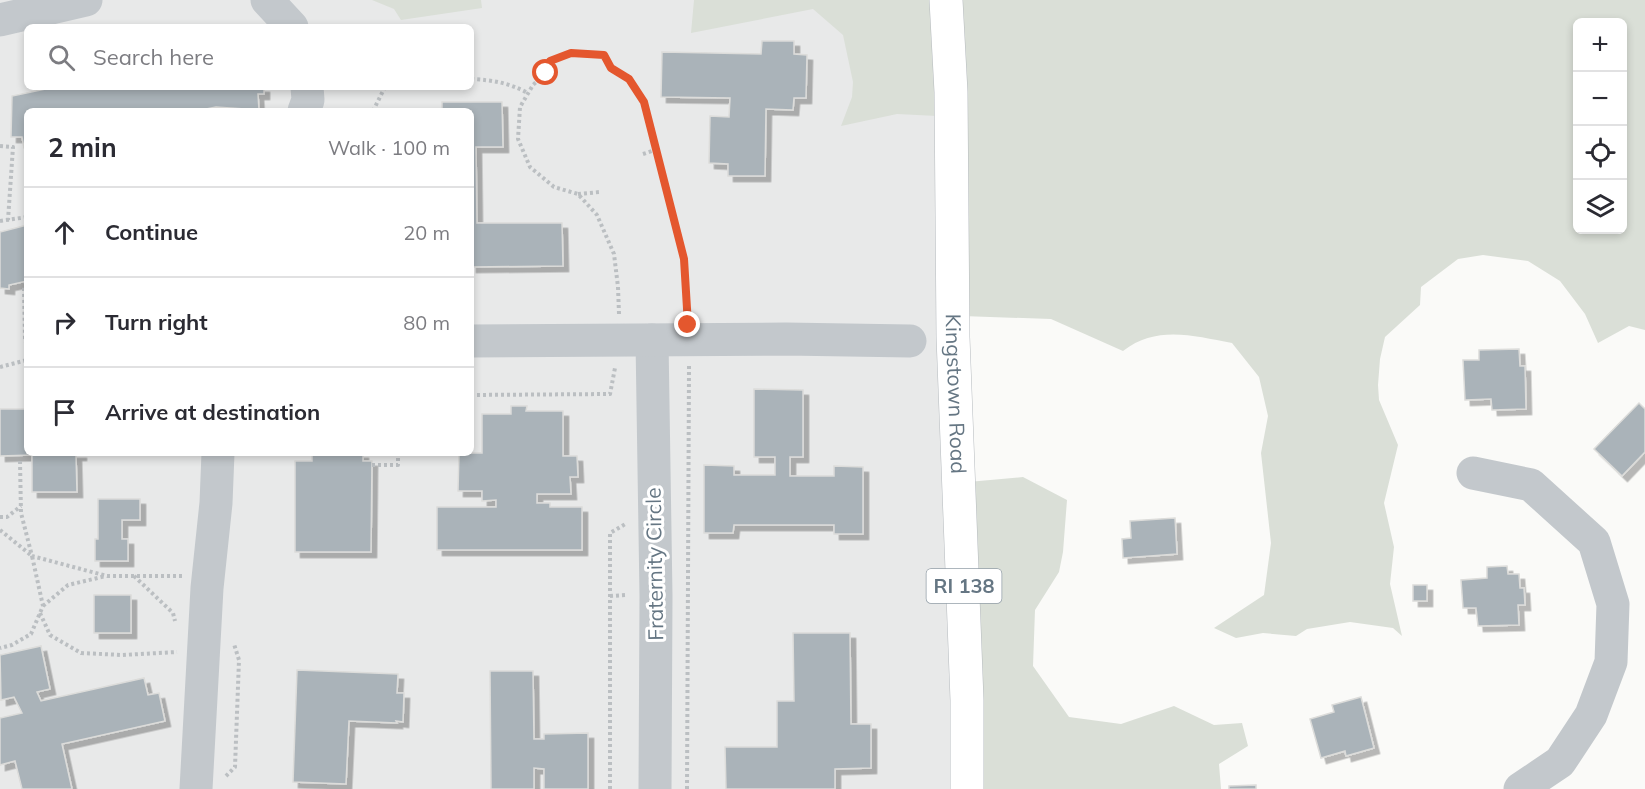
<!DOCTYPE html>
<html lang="en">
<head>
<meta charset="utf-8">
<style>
	body { margin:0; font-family:Mulish,sans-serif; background:#f2f2f3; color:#2b2b33 }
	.controls { position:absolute; right:18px; top:18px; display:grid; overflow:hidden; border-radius:9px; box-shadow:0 3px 9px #0003 }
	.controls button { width:54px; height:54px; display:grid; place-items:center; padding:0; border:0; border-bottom:2px solid #e1e1e2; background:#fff; color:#2b2b33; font:30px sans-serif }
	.stop { position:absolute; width:18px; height:18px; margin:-14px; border:4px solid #e4572e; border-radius:50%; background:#fff }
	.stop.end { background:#e4572e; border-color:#fff; box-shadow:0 2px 6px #0008 }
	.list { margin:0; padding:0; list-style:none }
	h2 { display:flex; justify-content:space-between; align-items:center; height:78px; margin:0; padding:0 24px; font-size:26px }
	h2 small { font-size:20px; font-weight:400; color:#7c7c81 }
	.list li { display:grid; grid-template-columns:39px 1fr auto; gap:18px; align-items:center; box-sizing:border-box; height:90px; padding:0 24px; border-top:2px solid #e1e1e2 }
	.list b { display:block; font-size:22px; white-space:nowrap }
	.list em { font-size:20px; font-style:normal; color:#7c7c81 }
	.icon { flex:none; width:33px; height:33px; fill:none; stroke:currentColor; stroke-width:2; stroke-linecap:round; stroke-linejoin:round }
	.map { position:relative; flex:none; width:1645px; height:789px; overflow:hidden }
	.search { position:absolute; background:#fff; box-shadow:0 3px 9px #0003; left:24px; top:24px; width:450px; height:66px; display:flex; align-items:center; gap:15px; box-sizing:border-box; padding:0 21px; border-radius:9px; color:#7c7c81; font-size:22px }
	.panel { position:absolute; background:#fff; box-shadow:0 3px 9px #0003; left:24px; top:108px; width:450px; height:348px; border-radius:9px }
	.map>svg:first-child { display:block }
</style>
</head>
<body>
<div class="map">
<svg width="1645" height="789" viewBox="0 0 1645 789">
	<defs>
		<filter id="shadow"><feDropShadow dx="5.5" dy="5.5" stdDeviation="0" flood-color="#0004"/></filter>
	</defs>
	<rect width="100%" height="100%" fill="#fafaf8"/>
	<path fill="#e8e9e9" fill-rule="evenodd" d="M0 0H945L967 789H0ZM27 27H471V87H27ZM27 111H471V453H27Z"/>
	<g fill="#dadfd7" fill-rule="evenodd">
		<path d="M372 0H481L482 8 401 20 394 9Z"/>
		<path d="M694 0H1645V330L1629 326 1598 343 1585 314 1560 281 1528 261 1483 255 1458 259 1421 287 1420 305 1385 337 1380 359 1378 385 1379 400 1398 445 1384 503 1394 547 1390 584 1402 636 1393 628 1350 622 1307 629 1296 636 1263 633 1236 638 1214 628 1264 595 1271 543 1261 453 1268 416 1259 377 1232 343C1193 336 1157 325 1123 351L1051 319 962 316 957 117 897 114 841 126 852 97 853 82 843 35 813 9 691 33ZM1578 22H1622V230H1578Z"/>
		<path d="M1023 477 1067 500 1063 552 1059 572 1035 610 1033 666 1069 717 1121 724 1174 706 1214 725 1242 723 1248 746 1219 764 1221 789H971L968 482Z"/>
	</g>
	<g fill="#aab3b9" stroke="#dcdcda" stroke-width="1.5" filter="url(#shadow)">
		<path d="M762 41H794V54L807 55 806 98H794L793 110 766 109 765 176H728V164L709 163 710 116 729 117 730 98 661 97 662 52 761 54Z"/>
		<path d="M55 87H264V94H258L259 110 216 107 196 111H27V148H24L22 137H11L12 96Z"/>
		<path d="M442 102H502L503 147H476L477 223H562L563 266 471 267V111H442Z"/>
		<path d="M27 225V281L9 285V289L0 288V232Z"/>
		<path d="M1519 349 1520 366H1525L1526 409 1492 410 1491 399 1465 400 1463 360H1479V350Z"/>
		<path d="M754 389 803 390V457H790V476H834V466L863 467V534H834V525H734L733 533H704V465L734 466V475H775V457H754Z"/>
		<path d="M1639 403 1645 409V452L1622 476 1594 449Z"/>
		<path d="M511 406H527L526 411H563V456H577L578 477H570L571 494H537V503H550V507H582V550H437V507H496V500L482 501V491H458L459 453H482V414H511Z"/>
		<path d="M0 409H27V453H81V455H76L77 492H32V455L0 456Z"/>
		<path d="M312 453H363V461H372L371 552H295V461H312Z"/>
		<path d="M98 499H140V520H122V539H128V561H95V539H98Z"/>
		<path d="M1175 518 1177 554 1123 558 1122 539 1131 538 1130 521Z"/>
		<path d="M1507 566 1508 574H1519L1520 588H1524L1525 605H1518L1519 625 1478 626 1476 608H1463L1461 580 1487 578V567Z"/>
		<rect x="1413" y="585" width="14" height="16"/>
		<rect x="94" y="595" width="37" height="38"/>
		<path d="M793 633H850L851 724H871V768L835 769V789H726L725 747H777V701H794Z"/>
		<path d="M41 646 50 689 37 692 41 701 144 678 148 695 159 693 165 721 62 744 72 789H22L15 761 0 765V718L22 713 14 697 1 700 0 655Z"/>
		<path d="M297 670 398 674 397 693H404L403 722 396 721 397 723 349 721 346 784 293 782Z"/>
		<path d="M490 671H533L534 739H544V734L588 733V789H544V769L534 768V789H491Z"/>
		<path d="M1361 697 1374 748 1346 756 1345 751 1321 758 1310 719 1334 712 1332 705Z"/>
		<path d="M1256 785V789H1229V786Z"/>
	</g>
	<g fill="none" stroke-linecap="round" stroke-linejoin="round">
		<defs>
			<g id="major">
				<path id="s1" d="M946 0 951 92 953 337 967 700V789"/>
			</g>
		</defs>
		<use href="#major" stroke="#b5babe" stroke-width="34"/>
		<g stroke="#bbbfc2" stroke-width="4" stroke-dasharray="3 3" stroke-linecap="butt">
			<path d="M471 79C493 80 509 83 528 93"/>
			<path d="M373 111 385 87H407"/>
			<path d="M0 146 13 147 8 220"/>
			<path d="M643 154 655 150"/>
			<path d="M578 194 600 192"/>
			<path d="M0 221 27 217"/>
			<path d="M27 284 24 285V290L25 338 27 347"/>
			<path d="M619 314 618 287 614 254 597 215 578 194 554 187 530 167 518 139 520 107 533 85 546 73 550 61 571 53 604 55 611 68 629 79 644 102 684 259 688 313"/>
			<path d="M0 367 27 360"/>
			<path d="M471 395 610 394 615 368"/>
			<path d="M20 461 21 513 32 556 107 576H182"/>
			<path d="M372 465H398V453"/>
			<path d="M0 517H7L21 506"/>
			<path d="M0 530 32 556 43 606 31 634 12 645 0 648"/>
			<path d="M134 576 173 613 175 621"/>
			<path d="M610 596 627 595"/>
			<path d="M43 606 68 585 106 576"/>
			<path d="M40 613 50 635 81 653 122 655 177 652"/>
			<path d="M226 776 235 767 239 660 234 644"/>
			<path d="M610 789V533L627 523"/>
			<path d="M687 789 689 366"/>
		</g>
		<g stroke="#c3c8cc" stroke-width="33">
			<path d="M267 0 292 27"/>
			<path d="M0 20 86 0"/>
			<path d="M304 111 308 100 307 87"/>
			<path d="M652 340 656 596 655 789"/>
			<path d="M471 341 786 339 910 341"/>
			<path d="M1473 473 1531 485 1594 542 1613 604 1611 662 1591 715 1560 762 1520 789"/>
			<path d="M196 789 207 588 216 503 218 453"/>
		</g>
		<use href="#major" stroke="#fff" stroke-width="33"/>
	</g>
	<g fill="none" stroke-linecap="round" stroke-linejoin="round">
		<path stroke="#e4572e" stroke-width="8" d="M546 73 550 61 571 53 604 55 611 68 629 79 644 102 684 259 688 325"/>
	</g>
	<g text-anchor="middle" stroke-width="6" stroke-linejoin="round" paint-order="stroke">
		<rect fill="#fff" stroke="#939fa8" stroke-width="1.5" x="926.5" y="569" width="75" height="34" rx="4.5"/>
		<g font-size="20" font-weight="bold" fill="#657683">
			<text x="964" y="593">RI 138</text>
		</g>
		<g font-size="21" fill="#657683" stroke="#fff">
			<text dy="7" stroke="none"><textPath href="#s1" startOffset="394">Kingstown Road</textPath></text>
			<text transform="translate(655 564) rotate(-91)" y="7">Fraternity Circle</text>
		</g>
	</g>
</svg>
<div class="controls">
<button>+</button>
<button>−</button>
<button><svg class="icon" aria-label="locate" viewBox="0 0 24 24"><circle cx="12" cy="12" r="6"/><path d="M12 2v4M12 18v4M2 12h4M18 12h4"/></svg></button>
<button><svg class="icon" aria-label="layers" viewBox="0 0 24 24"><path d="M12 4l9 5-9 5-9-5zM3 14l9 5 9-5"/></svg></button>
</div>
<div class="stop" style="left:546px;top:73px"></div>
<div class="stop end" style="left:688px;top:325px"></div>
<div class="search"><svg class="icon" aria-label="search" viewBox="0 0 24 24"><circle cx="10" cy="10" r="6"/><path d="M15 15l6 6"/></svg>Search here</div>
<section class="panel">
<h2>2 min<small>Walk · 100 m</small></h2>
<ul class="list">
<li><svg class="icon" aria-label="ahead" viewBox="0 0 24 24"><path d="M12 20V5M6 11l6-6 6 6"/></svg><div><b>Continue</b></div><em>20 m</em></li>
<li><svg class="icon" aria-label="right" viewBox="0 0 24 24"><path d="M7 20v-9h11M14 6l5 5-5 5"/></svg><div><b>Turn right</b></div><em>80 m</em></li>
<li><svg class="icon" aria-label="arrive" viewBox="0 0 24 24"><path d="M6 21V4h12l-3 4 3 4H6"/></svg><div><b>Arrive at destination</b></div></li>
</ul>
</section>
</div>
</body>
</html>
